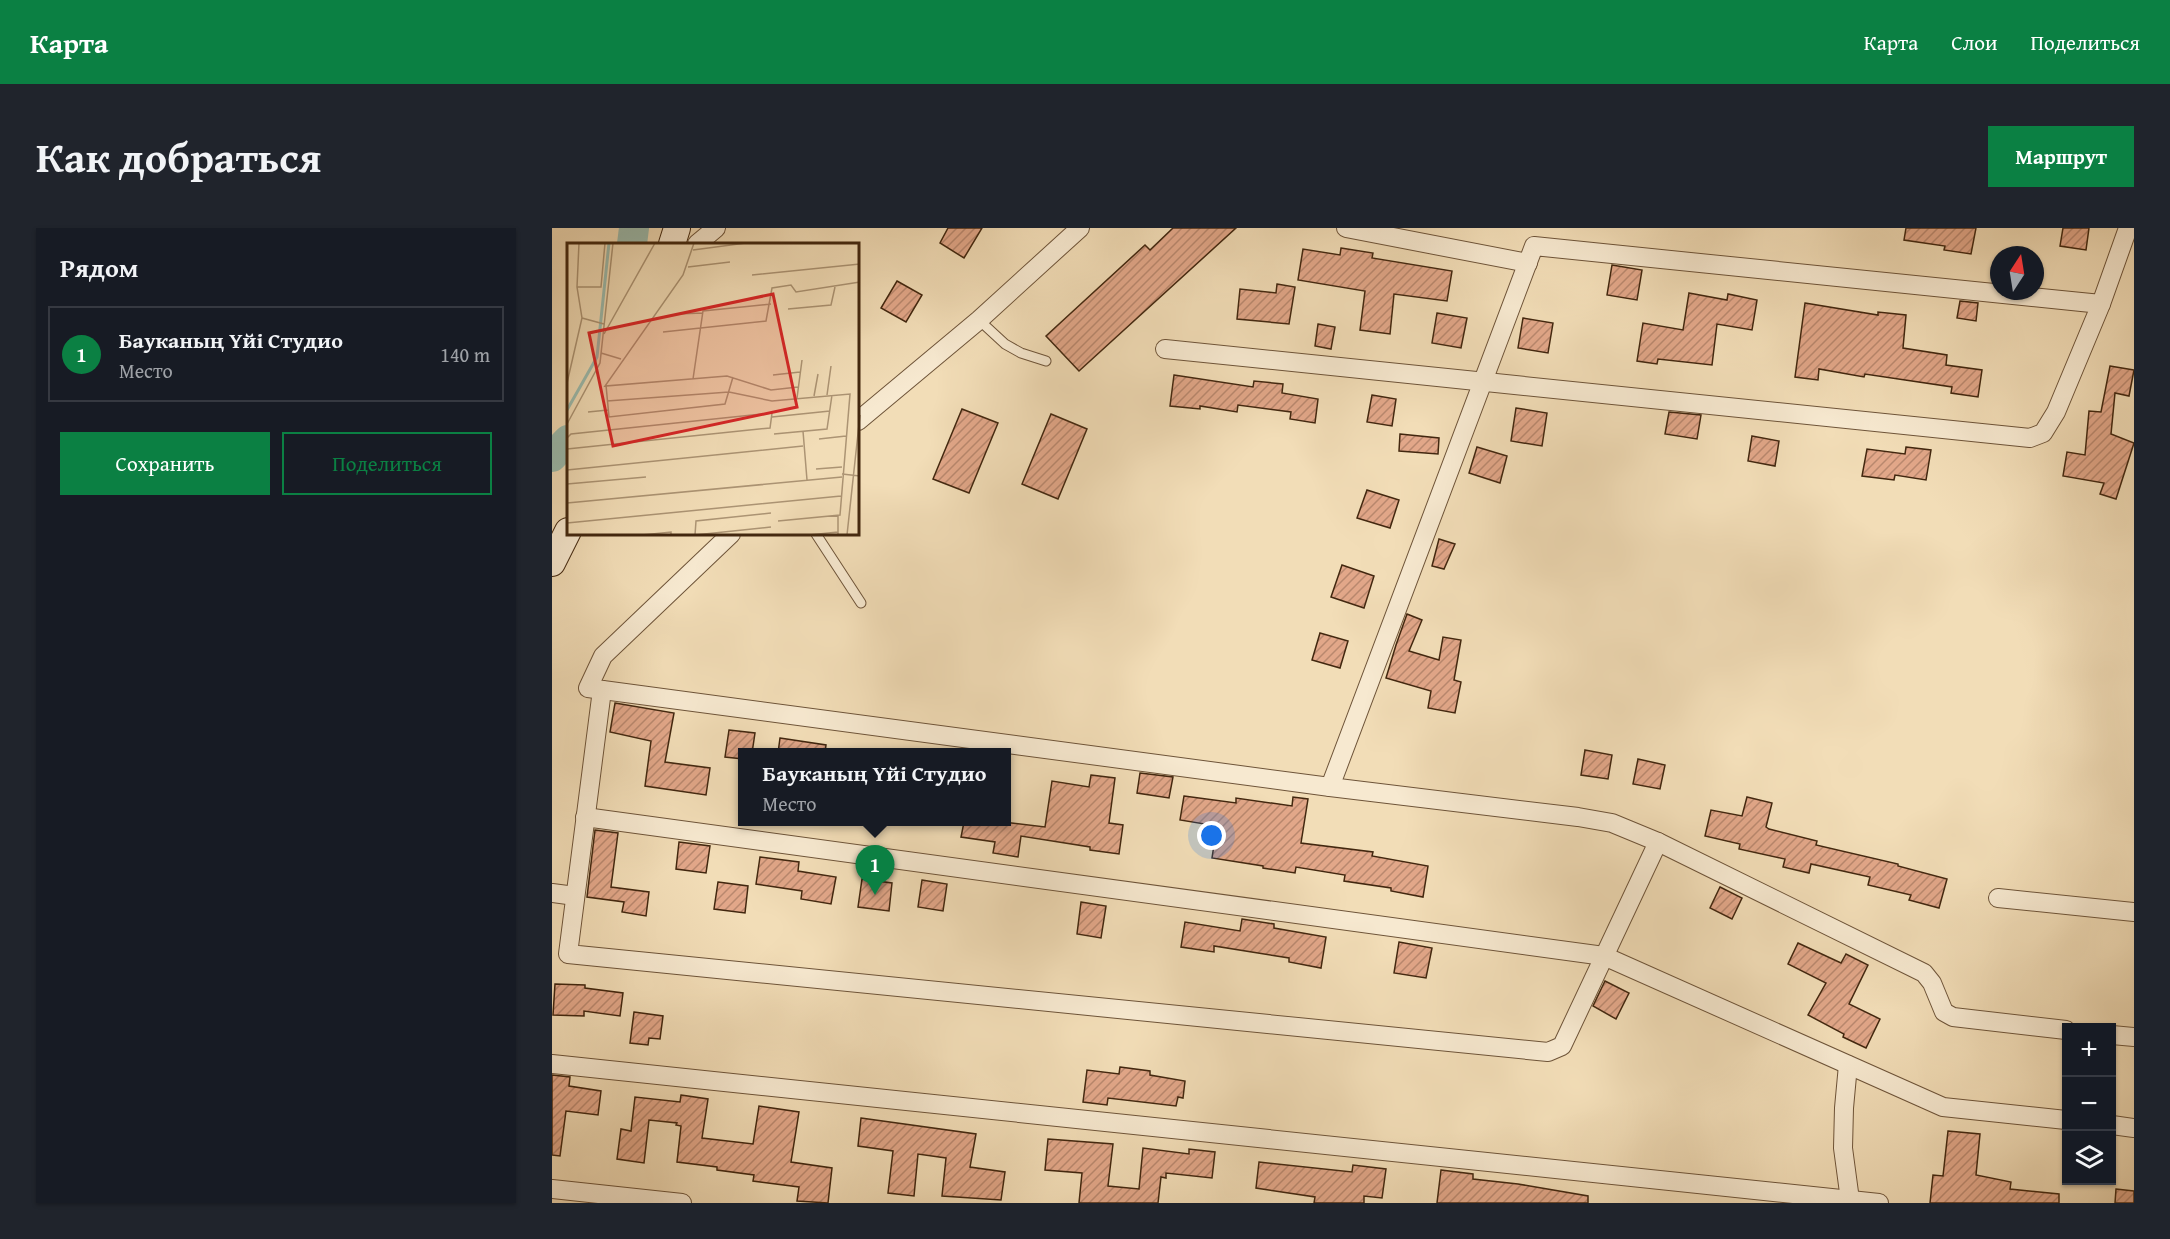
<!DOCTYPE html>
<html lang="ru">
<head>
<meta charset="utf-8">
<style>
	body { margin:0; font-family:"Gentium Book Plus",serif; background:#20242c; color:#f1f3f6 }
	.controls { position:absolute; right:18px; bottom:18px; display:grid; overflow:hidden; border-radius:0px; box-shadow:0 2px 4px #0004 }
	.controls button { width:54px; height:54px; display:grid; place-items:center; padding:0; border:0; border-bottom:2px solid #363941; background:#171b24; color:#f1f3f6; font:30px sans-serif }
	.compass { position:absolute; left:1438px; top:18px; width:54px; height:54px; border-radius:50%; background:#171b24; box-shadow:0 2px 4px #0004; rotate:12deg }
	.you { position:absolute; left:660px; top:608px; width:21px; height:21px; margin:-15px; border:4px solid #fff; border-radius:50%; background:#1a73e8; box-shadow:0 0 0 9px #1a73e833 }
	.badge { display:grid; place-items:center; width:39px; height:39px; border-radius:50%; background:#0b8043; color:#fff; font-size:20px; font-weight:700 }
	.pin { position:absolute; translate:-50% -50px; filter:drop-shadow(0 2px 3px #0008) }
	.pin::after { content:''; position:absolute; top:32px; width:21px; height:18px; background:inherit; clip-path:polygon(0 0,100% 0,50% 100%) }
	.popup { position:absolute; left:186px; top:520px; width:273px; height:78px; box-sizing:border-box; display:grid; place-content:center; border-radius:0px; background:#171b24; filter:drop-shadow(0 2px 4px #0005); font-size:20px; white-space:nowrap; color:#9ea1a6 }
	.popup b { font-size:22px; color:#f1f3f6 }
	.popup::after { content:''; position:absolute; left:50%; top:100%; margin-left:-12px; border:12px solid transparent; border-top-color:#171b24 }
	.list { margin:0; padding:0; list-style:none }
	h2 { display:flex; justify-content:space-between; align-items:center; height:78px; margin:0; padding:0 24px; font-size:26px }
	h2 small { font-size:20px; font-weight:400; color:#9ea1a6 }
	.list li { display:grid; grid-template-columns:39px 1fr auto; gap:18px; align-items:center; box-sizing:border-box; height:96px; margin:0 12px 12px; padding:0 12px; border:2px solid #363941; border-radius:0px }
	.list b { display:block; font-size:22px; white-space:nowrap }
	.list p { margin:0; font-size:20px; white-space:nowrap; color:#9ea1a6 }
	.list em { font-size:20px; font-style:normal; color:#9ea1a6 }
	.actions { display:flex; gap:12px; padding:18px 24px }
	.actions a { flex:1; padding:14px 0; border:2px solid #0b8043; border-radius:0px; text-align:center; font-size:21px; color:#0b8043 }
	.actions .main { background:#0b8043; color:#fff }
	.icon { flex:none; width:33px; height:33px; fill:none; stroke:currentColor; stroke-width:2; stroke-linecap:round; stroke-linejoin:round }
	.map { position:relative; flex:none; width:1582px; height:975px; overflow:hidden; border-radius:0px }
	header { display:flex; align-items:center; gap:36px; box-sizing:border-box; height:84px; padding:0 30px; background:#0b8043; color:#fff }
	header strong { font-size:28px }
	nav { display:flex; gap:33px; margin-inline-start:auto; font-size:21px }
	.intro { display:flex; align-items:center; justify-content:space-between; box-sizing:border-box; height:144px; padding:0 36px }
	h1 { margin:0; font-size:42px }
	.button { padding:15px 27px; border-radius:0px; background:#0b8043; color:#fff; font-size:21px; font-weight:700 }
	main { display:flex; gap:36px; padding:0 36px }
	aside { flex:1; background:#171b24; border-radius:0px; box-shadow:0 2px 4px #0004 }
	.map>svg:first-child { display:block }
</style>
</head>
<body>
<header>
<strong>Карта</strong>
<nav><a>Карта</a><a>Слои</a><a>Поделиться</a></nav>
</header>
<div class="intro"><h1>Как добраться</h1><a class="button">Маршрут</a></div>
<main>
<aside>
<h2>Рядом<small></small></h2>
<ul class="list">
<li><span class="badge">1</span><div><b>Бауканың Үйі Студио</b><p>Место</p></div><em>140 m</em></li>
</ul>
<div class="actions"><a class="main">Сохранить</a><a>Поделиться</a></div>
</aside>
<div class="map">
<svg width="1582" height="975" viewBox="0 0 1582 975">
	<defs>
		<pattern id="building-hatch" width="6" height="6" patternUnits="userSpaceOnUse" patternTransform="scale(1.5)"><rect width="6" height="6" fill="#e2a789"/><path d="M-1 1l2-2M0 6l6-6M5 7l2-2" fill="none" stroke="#b9886e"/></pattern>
	</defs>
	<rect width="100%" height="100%" fill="#f2ddb7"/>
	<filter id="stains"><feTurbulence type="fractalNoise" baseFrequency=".00333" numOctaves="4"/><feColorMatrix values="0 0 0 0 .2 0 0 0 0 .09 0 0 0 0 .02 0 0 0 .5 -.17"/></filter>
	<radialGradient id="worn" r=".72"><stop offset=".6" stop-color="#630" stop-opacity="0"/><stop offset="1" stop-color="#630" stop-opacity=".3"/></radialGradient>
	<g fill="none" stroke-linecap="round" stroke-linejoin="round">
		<g stroke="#9bbcaf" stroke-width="30">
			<path d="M80 16 82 0"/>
			<path d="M0 229 16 212"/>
		</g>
	</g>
	<g fill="url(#building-hatch)" stroke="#42270f" stroke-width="1.5">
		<path d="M396 0H430L412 30 388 15Z"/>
		<path d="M621 0H684L527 143 494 108 593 17 598 22Z"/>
		<path d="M1354 0H1424L1419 26 1392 22 1393 18 1352 12Z"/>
		<path d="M1511 0H1537L1534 22 1508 18Z"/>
		<path d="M789 20 821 25 820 30 900 43 895 73 842 66 838 106 808 102 813 63 746 52 751 21 788 27Z"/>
		<path d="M1060 37 1090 42 1085 72 1055 67Z"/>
		<path d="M345 53 370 67 354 94 329 80Z"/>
		<path d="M725 56 743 59 737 96 685 91 688 61 724 65Z"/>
		<path d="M1137 65 1175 72 1176 66 1205 72 1200 102 1165 96 1160 137 1106 131 1105 136 1085 133 1091 95 1131 102Z"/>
		<path d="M1408 73 1426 75 1424 93 1405 90Z"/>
		<path d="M1253 75 1326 87V84L1354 87 1351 120 1395 127 1394 137 1430 142 1426 169 1399 165 1400 159 1313 146 1312 149 1267 141 1266 152 1243 149Z"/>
		<path d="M885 85 915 90 909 120 880 115Z"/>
		<path d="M971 90 1001 95 996 125 966 120Z"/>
		<path d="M766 96 783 99 779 121 763 118Z"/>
		<path d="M1558 138 1582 142 1577 168 1563 165 1559 206 1582 215 1564 271 1548 266 1552 255 1511 248 1515 224 1533 227 1537 183 1549 184Z"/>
		<path d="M622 147 701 159 702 153 731 156 730 165 766 171 763 195 738 191 739 184 686 177 685 184 648 178V181L618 178Z"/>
		<path d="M820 167 844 171 840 198 815 194Z"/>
		<path d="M964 180 995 185 990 218 959 213Z"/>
		<path d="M410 181 446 195 417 265 381 251Z"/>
		<path d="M1117 184 1149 187 1145 211 1113 206Z"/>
		<path d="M499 186 535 201 506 271 470 256Z"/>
		<path d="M848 206 887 210 886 226 847 223Z"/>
		<path d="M1200 208 1227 213 1223 238 1196 233Z"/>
		<path d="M925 219 955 228 948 255 917 245Z"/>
		<path d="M1354 219 1379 222 1374 252 1343 247 1342 252 1310 248 1315 221 1353 226Z"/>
		<path d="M815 262 847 272 838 300 805 290Z"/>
		<path d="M887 311 903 316 892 341 880 338Z"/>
		<path d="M790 337 822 348 812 380 779 369Z"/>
		<path d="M855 386 870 392 857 423 887 432 891 409 909 412 902 452 909 454 903 485 876 480 879 463 834 450 844 417Z"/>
		<path d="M768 405 796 413 788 440 760 432Z"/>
		<path d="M63 475 122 485 113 534 158 540 154 567 93 558 99 513 58 504Z"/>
		<path d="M177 502 203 505 200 525H191V531L173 529Z"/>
		<path d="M228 510 274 517 273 525H226Z"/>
		<path d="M1033 522 1060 527 1056 551 1029 547Z"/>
		<path d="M1086 531 1113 537 1108 561 1081 556Z"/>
		<path d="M588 545 621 549 617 570 585 565Z"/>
		<path d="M539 547 563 550 557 595 571 597 567 626 538 622V619L469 608 466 629 441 625 443 614 409 609 412 594H451L493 599 500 553 537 559Z"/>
		<path d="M632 568 684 575V570L740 578 741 569 756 571 749 615 821 624 820 628 876 638 871 669 839 663V660L792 653 793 647 744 639 743 645 711 640V638L660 630 665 598 628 592Z"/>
		<path d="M1195 569 1220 575 1214 599 1217 601 1265 613 1264 617 1346 636V638L1395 651 1387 680 1357 672 1359 667 1316 657 1318 649 1259 636 1257 645 1231 639 1233 631 1187 621 1188 616 1153 608 1159 582 1190 588Z"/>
		<path d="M43 602 66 605 59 659 97 664 94 688 70 684 72 674 35 669Z"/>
		<path d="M127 614 158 618 154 645 124 641Z"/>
		<path d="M208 629 247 634 246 643 284 649 279 676 249 671 250 663 204 656Z"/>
		<path d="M310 651 340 655 337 683 306 679Z"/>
		<path d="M370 652 395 656 391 683 366 679Z"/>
		<path d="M166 654 196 658 193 685 162 681Z"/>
		<path d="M1168 659 1190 670 1180 691 1158 680Z"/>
		<path d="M529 674 554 678 549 710 525 706Z"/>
		<path d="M690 691 722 696V700L774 709 769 740 737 734V730L662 718V724L629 719 633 694 688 703Z"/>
		<path d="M847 714 880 720 874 750 842 745Z"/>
		<path d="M1246 715 1289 735 1294 726 1316 737 1297 776 1328 791 1314 820 1291 809 1292 806 1256 787 1274 755 1236 736Z"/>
		<path d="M1053 753 1077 765 1064 791 1041 778Z"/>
		<path d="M3 756 33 757V760L71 765 68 788 32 783V788L1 787Z"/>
		<path d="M82 784 111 788 108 811 97 810 96 817 78 815Z"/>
		<path d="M568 839 598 843V847L633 853 631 870 626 869 624 878 556 870 555 877 531 874 535 842 567 846Z"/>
		<path d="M0 847 18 849 17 858 49 863 46 887 14 883 8 928 0 927Z"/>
		<path d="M129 867 156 871 150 910 201 916 207 878 247 884 239 934 280 940 276 975 245 973 247 959 201 953 202 947 165 942V939L125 934 129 898 124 897 125 895 97 892 92 935 65 931 69 901 79 903 83 869 128 874Z"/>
		<path d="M309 890 424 906 418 939 453 944 449 972 390 968 394 930 366 926 362 968 336 965 341 923 306 918Z"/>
		<path d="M1396 903 1428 906 1424 947 1459 954 1458 961 1507 966V975H1378L1381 947 1391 948Z"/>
		<path d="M496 911 561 916 556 958 587 961 591 920 637 926V921L663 924 660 950 614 945V950L609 949 606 975H527L530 945 493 942Z"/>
		<path d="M707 934 800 944 801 937 834 941 830 970 812 968V975H762L763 969 704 960Z"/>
		<path d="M889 942 921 946V951L966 956 1036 968V975H885Z"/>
		<path d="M1564 961 1582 963V975H1563Z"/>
	</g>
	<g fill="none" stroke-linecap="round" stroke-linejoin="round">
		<defs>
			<g id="service">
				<path d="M427 92 453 116 469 125 494 133"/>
				<path d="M264 306 309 375"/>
			</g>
			<g id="minor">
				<path d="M794 0 976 35"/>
				<path d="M145 16 164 0"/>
				<path d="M613 121 1478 210 1491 205 1504 184 1549 76 1576 0"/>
				<path d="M306 193 427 92 528 0"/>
				<path d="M179 306 51 428 36 460 778 559 1026 589 1060 595 1106 614 1372 745 1380 755 1392 784 1401 789 1514 802"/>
				<path d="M50 462 16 726 996 824 1010 818 1106 614"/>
				<path d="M778 559 982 18 1549 76"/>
				<path d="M33 589 1052 728 1391 879 1514 892"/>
				<path d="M0 665 23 668"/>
				<path d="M1446 670 1582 684"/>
				<path d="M1560 807 1582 809"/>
				<path d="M0 836 1327 975"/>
				<path d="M1296 837 1292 880 1291 920 1298 972"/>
				<path d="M1560 897 1582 900"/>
				<path d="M0 961 130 975"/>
			</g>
			<g id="secondary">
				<path d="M120 16 125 0"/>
				<path d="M0 335 16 303"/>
			</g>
		</defs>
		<use href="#service" stroke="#6e5439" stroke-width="11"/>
		<use href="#minor" stroke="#6e5439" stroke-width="20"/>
		<use href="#secondary" stroke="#42270f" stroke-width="28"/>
		<use href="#service" stroke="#f7e9d0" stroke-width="9"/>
		<use href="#minor" stroke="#f7e9d0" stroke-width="18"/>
		<use href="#secondary" stroke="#f7e9d0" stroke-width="26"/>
	</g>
	<g transform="translate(15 15)">
		<rect width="292" height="292" fill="#f2ddb7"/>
		<path fill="none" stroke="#9bbcaf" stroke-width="3" d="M0 167 30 114 42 0"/>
		<path fill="none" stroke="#ac9474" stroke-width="1.5" d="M127 0 116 32 38 143 160 133 204 147 231 144M126 7 179 0M121 24 163 19M185 32 293 21M10 44H34L38 0M221 66 264 62 268 44M109 71 136 70M15 75 37 81M96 89 199 78 205 45 224 42 229 49 293 39M37 91 88 0M34 110 54 116M206 132 233 129M126 136 136 68 204 61M0 140 15 75 10 44 12 0M39 142 42 174 158 161 166 134M260 152 264 123M247 153 251 131M230 155 235 117M40 158 162 149 205 158 283 151 273 272 211 278M21 169 41 167M205 174 263 168M0 181 33 120 46 0M236 188 240 237M207 191 260 186 265 152M0 195 4 191 205 170 203 185 0 206M252 196 279 193M249 226 275 224M0 227 236 203M275 231 293 233M0 241 79 234M0 260 275 234M0 280 274 253M2 292H29M75 292 104 289V292M128 292 129 278 204 270M128 292 204 284M242 292 271 289M271 292V272M280 292 293 172"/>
		<path fill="#d62828" fill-opacity="0.15" stroke="#d62828" stroke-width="3" d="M206 51 230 164 46 203 22 90Z"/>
		<rect width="292" height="292" fill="none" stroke="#42270f" stroke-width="3"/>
	</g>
	<rect width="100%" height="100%" filter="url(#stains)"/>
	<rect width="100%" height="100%" fill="url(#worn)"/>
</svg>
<div class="controls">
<button>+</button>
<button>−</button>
<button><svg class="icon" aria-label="layers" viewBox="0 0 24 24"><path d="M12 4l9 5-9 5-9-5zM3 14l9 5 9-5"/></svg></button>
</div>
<svg class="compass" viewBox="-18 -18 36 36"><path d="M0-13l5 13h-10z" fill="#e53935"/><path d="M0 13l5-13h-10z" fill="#9ea1a6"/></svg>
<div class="you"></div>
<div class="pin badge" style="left:323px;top:667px">1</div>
<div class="popup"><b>Бауканың Үйі Студио</b>Место</div>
</div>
</main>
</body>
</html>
